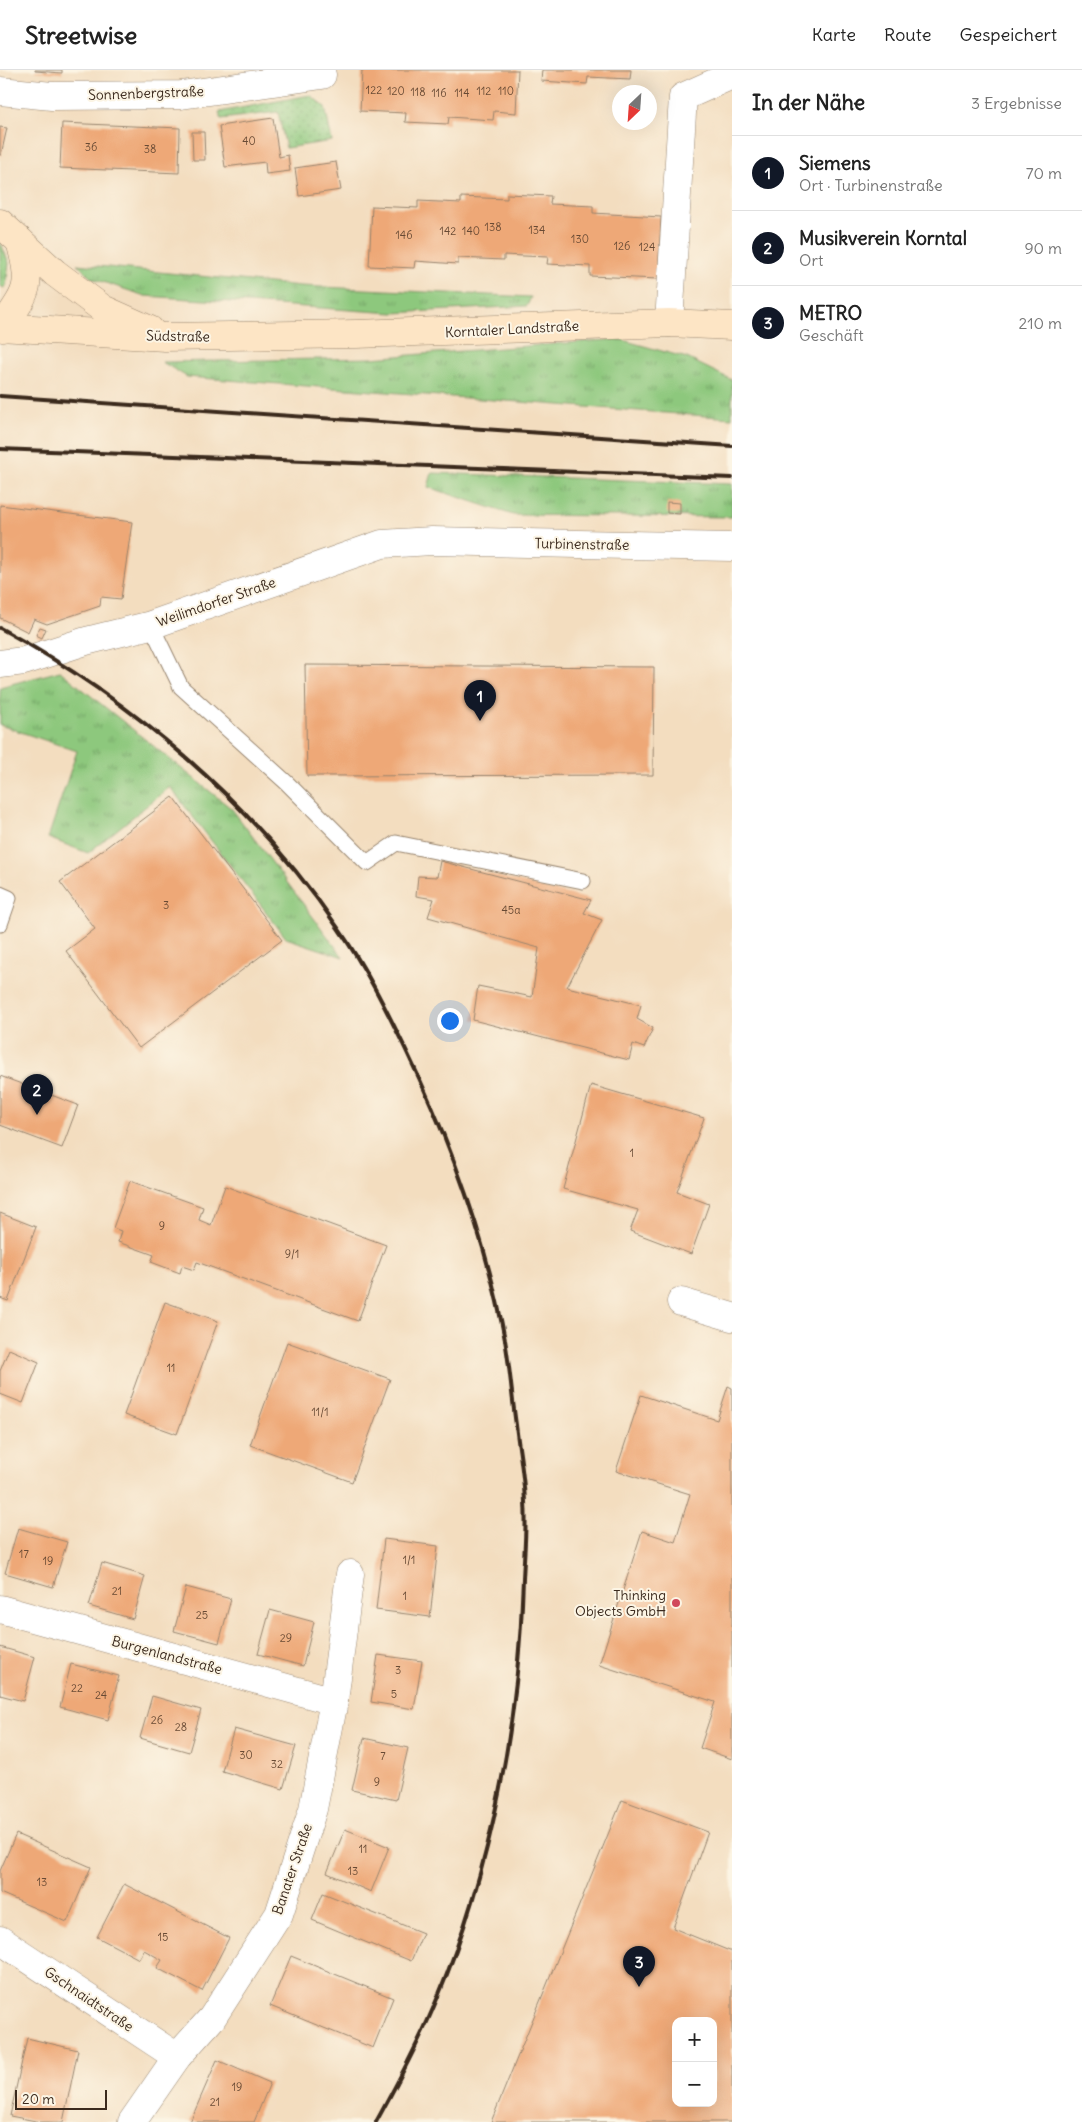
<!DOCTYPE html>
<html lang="de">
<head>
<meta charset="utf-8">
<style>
	body { margin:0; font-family:Delius,sans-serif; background:#f2f2f2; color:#222 }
	.controls { position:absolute; right:15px; bottom:15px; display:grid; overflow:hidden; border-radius:10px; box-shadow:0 5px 20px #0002 }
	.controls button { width:45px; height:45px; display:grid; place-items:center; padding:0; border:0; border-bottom:1px solid #e0e0e0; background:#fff; color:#222; font:25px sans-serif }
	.compass { position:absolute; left:612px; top:15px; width:45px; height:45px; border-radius:50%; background:#fff; box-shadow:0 5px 20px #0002; rotate:205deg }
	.scale { position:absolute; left:15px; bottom:12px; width:92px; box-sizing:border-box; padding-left:5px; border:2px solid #3b2a1e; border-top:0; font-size:14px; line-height:18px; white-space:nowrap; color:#3b2a1e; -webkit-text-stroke:4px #fcf5e5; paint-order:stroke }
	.you { position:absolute; left:449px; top:950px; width:18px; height:18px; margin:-12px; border:4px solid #fff; border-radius:50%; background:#1a73e8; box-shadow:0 0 0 8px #1a73e833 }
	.badge { display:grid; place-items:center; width:32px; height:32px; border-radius:50%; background:#111827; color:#fff; font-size:16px; font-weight:700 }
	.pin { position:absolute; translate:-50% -41px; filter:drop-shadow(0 1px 2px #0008) }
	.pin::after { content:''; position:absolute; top:26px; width:18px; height:15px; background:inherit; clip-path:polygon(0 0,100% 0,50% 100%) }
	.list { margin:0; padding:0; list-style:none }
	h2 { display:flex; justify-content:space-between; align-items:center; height:65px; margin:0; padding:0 20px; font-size:21px }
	h2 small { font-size:16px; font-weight:400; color:#767676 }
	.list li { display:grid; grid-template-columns:32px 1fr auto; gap:15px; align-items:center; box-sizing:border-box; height:75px; padding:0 20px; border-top:1px solid #e0e0e0 }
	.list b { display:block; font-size:19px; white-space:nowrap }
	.list p { margin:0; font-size:16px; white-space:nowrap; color:#767676 }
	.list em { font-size:16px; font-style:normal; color:#767676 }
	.map { position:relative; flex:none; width:732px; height:2052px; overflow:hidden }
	header { display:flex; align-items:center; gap:30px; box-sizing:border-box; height:70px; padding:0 25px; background:#fff; border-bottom:1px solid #e0e0e0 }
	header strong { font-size:24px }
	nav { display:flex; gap:28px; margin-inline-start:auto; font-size:18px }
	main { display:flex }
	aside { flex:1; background:#fff }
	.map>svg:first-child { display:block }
</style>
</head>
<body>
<header>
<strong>Streetwise</strong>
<nav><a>Karte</a><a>Route</a><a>Gespeichert</a></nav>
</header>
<main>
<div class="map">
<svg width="732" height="2052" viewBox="0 0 732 2052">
	<defs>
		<pattern id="grass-tufts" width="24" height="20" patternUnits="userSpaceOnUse" patternTransform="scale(1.25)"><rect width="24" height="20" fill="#8dc87d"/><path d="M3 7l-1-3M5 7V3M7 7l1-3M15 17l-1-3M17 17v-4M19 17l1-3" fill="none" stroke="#74a366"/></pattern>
		<pattern id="park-dots" width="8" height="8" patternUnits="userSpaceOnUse" patternTransform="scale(1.25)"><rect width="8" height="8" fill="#8dc87d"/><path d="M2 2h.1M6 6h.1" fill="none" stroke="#74a366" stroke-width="1.8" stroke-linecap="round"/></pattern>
	</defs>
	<rect width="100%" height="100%" fill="#fcf5e5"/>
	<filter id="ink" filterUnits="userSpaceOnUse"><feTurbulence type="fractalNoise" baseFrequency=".02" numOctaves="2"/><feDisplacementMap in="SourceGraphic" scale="10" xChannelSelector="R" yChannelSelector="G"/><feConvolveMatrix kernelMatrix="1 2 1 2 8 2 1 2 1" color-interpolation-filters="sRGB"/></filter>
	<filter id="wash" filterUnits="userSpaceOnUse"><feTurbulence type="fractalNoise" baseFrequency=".0096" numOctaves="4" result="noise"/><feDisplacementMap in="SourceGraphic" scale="20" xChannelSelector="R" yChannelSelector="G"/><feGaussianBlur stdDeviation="1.12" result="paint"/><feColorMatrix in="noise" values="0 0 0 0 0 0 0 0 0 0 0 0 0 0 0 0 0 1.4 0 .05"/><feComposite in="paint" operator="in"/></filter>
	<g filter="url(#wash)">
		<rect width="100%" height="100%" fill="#f3ddbf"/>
		<g fill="url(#grass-tufts)" stroke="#64794e">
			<path d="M0 171 9 193 6 216 3 218 0 215Z"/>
			<path d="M77 194 301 216 531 227 527 236 393 243 145 226 91 208Z"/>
			<path d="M619 269 687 288 732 310V348L187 307 162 292 371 288Z"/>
			<path d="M432 403 732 414V447L513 445 428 417Z"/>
			<path d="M60 601 232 739 343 887 286 868 170 717 88 783 48 768 77 681 0 655V617Z"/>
		</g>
		<path fill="url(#park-dots)" stroke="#64794e" d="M310 25 325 37 332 71 286 78 278 42 221 49 219 42Z"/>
		<g id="blocks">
			<g fill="#eea877" fill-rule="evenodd">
				<path d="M35 0H62V3L35 1Z"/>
				<path d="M362 0H518L516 43 494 41 493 50 449 47 448 54 405 52 406 43 360 41Z"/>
				<path d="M542 0H631L630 9 588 7 587 14 541 11Z"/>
				<path d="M273 48 279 87 288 85 290 101 266 104 265 92 225 97 219 56Z"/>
				<path d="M62 53 180 58 179 103 60 98Z"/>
				<path d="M0 57 7 58 1 85H0Z"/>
				<path d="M192 62H204L205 90H193Z"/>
				<path d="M336 92 341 120 299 126 295 98Z"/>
				<path d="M507 124 551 126 550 134 593 136V143L661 147 658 209 590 206V196L547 194 548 187 524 186 504 185V190L458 188V194L415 191 414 198 369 196 372 136 418 138V131L461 133V127L507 129Z"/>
				<path d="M667 432 680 433V444L667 443Z"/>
				<path d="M0 435 132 452 121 529 101 527 100 536 47 554 34 549 28 562 0 548Z"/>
				<path d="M40 557 46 559 42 568 36 565Z"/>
				<path d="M305 595 654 597 653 705 307 706Z"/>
				<path d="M173 727 282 870 139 978 66 881 95 859 60 812Z"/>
				<path d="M440 791 591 830 584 843 602 850 567 917 641 935 637 949 653 958 644 978 633 974 629 990 473 950 478 916 532 927 539 878 428 847 434 829 416 826 418 806 437 807Z"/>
				<path d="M0 1006 78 1035 62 1078 0 1055Z"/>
				<path d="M591 1015 704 1048 677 1122 709 1134 691 1184 630 1161 638 1140 563 1119Z"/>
				<path d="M130 1111 203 1137 199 1150 211 1155 225 1116 386 1175 358 1251 197 1192 194 1200 182 1196 180 1203 151 1192 154 1185 118 1172 121 1161 113 1158Z"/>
				<path d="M0 1143 36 1157 8 1231 0 1228Z"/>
				<path d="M165 1232 218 1251 177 1364 124 1345Z"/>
				<path d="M287 1272 390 1309 352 1412 250 1375Z"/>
				<path d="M9 1279 39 1292 23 1333 0 1324V1301Z"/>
				<path d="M728 1316 732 1318V1689L700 1678 715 1632 599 1595 642 1461 675 1472 690 1424 616 1401 641 1325 717 1350Z"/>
				<path d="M18 1458 67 1472 53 1517 5 1503Z"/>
				<path d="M384 1469 438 1476 430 1547 376 1540Z"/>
				<path d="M102 1493 145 1506 133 1549 89 1536Z"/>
				<path d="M186 1517 231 1529 219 1573 174 1561Z"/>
				<path d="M270 1540 314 1552 303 1596 258 1584Z"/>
				<path d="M0 1577 35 1587 23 1631 0 1625Z"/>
				<path d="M378 1585 422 1591 414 1639 371 1632Z"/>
				<path d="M71 1594 119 1606 108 1650 60 1637Z"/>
				<path d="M152 1626 201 1640 189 1682 140 1668Z"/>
				<path d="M234 1659 296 1676 283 1719 222 1701Z"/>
				<path d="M364 1668 408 1678 396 1730 352 1720Z"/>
				<path d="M622 1730 708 1762 673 1858 732 1882V2052H491ZM676 1951H713V2033H676Z"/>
				<path d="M345 1759 389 1777 371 1822 327 1803Z"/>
				<path d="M16 1764 91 1797 67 1852 0 1823V1801Z"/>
				<path d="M124 1814 229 1868 202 1921 157 1898 162 1890 144 1880 139 1889 97 1867Z"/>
				<path d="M323 1823 423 1863 411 1891 312 1850Z"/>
				<path d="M291 1886 393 1928 373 1978 270 1936Z"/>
				<path d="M27 1968 78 1980 63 2052H41L10 2046Z"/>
				<path d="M217 1990 270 2013 254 2052H190Z"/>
			</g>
		</g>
	</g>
	<g filter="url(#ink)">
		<use href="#blocks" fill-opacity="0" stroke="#97846e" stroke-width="1"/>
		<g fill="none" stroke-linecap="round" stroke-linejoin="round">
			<defs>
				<g id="lane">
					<path d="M151 555 181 617 287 713 367 793 396 773 583 811"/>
					<path d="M0 824 9 828 0 854"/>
				</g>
				<g id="street">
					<path d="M0 21 52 26 181 25 322 5"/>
					<path d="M669 253 683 27 732 5"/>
					<path d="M0 594 24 591 86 571 151 555 382 474 432 471 732 477"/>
					<path d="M681 1232 732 1247"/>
					<path d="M0 1539 334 1631"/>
					<path d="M0 1870 177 1987"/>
					<path d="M132 2052 177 1987 212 1948 279 1844 313 1739 334 1631 350 1504"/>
				</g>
				<g id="secondary">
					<path d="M0 153 55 203 103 239 150 260"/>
					<path d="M0 257 165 267 356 264 669 253 732 256"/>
					<path d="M2 258C29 219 32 217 20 171"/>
				</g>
			</defs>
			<use href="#lane" stroke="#97846e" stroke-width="17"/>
			<use href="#street" stroke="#97846e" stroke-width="29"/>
			<use href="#secondary" stroke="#97846e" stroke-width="29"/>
			<use href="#lane" stroke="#fff" stroke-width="15"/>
			<use href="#street" stroke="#fff" stroke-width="28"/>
			<use href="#secondary" stroke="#fde5c5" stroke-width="28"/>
			<g stroke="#3b2a1e" stroke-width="4">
				<path d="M0 326 732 376"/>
				<path d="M0 379 732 408"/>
				<path d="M0 558C133 631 252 732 338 858 364 895 385 937 405 978 450 1071 486 1168 505 1270 510 1298 512 1327 516 1355 519 1381 524 1406 525 1432 527 1458 524 1484 523 1509 519 1651 492 1797 437 1929 420 1971 398 2012 376 2052"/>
			</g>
		</g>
	</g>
	<circle fill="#d1495b" stroke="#fcf5e5" stroke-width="2" cx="676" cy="1533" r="5"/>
	<g text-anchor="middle" stroke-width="4" stroke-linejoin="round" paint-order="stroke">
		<g font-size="11" fill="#684a34">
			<text x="374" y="24">122</text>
			<text x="396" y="25">120</text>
			<text x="484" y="25">112</text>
			<text x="506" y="25">110</text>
			<text x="418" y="26">118</text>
			<text x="439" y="27">116</text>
			<text x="462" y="27">114</text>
			<text x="249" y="75">40</text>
			<text x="91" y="81">36</text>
			<text x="150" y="83">38</text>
			<text x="493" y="161">138</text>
			<text x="537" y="164">134</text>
			<text x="448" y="165">142</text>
			<text x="471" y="165">140</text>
			<text x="404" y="169">146</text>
			<text x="580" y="173">130</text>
			<text x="622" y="180">126</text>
			<text x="647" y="181">124</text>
			<text x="166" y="839">3</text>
			<text x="511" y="844">45a</text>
			<text x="632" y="1087">1</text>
			<text x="162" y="1160">9</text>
			<text x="292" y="1188">9/1</text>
			<text x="171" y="1302">11</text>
			<text x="320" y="1346">11/1</text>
			<text x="24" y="1488">17</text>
			<text x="409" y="1494">1/1</text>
			<text x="48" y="1495">19</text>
			<text x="117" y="1525">21</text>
			<text x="405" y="1530">1</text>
			<text x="202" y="1549">25</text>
			<text x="286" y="1572">29</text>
			<text x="398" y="1604">3</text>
			<text x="77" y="1622">22</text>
			<text x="394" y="1628">5</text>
			<text x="101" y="1629">24</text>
			<text x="157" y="1654">26</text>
			<text x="181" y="1661">28</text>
			<text x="246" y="1689">30</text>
			<text x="383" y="1690">7</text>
			<text x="277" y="1698">32</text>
			<text x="377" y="1716">9</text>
			<text x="363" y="1783">11</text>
			<text x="353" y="1805">13</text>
			<text x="42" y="1816">13</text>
			<text x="163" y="1871">15</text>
			<text x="237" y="2021">19</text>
			<text x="215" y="2036">21</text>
		</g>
		<g font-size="14" fill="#3b2a1e" stroke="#fcf5e5">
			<text transform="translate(146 23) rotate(-2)" y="5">Sonnenbergstraße</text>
			<text transform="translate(512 259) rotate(-3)" y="5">Korntaler Landstraße</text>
			<text transform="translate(178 266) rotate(1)" y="5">Südstraße</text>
			<text transform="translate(582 474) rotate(1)" y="5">Turbinenstraße</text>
			<text transform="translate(216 532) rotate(-19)" y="5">Weilimdorfer Straße</text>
			<text transform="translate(167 1585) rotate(15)" y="5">Burgenlandstraße</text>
			<text transform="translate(292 1799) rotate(-71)" y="5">Banater Straße</text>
			<text transform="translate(89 1929) rotate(34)" y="5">Gschnaidtstraße</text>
		</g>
		<g font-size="14" fill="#3b2a1e" stroke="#fcf5e5" text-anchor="end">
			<text x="666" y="1530">Thinking<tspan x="666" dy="16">Objects GmbH</tspan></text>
		</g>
	</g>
</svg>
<div class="controls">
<button>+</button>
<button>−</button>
</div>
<svg class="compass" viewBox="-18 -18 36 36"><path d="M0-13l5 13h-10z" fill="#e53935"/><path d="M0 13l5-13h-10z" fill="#767676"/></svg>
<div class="scale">20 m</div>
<div class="you"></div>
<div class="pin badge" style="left:480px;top:651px">1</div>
<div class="pin badge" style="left:37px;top:1045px">2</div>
<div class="pin badge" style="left:639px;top:1917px">3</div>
</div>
<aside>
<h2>In der Nähe<small>3 Ergebnisse</small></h2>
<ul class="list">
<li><span class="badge">1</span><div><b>Siemens</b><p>Ort · Turbinenstraße</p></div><em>70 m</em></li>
<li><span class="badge">2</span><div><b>Musikverein Korntal</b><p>Ort</p></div><em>90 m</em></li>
<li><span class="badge">3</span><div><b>METRO</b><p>Geschäft</p></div><em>210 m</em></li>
</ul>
</aside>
</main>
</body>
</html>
